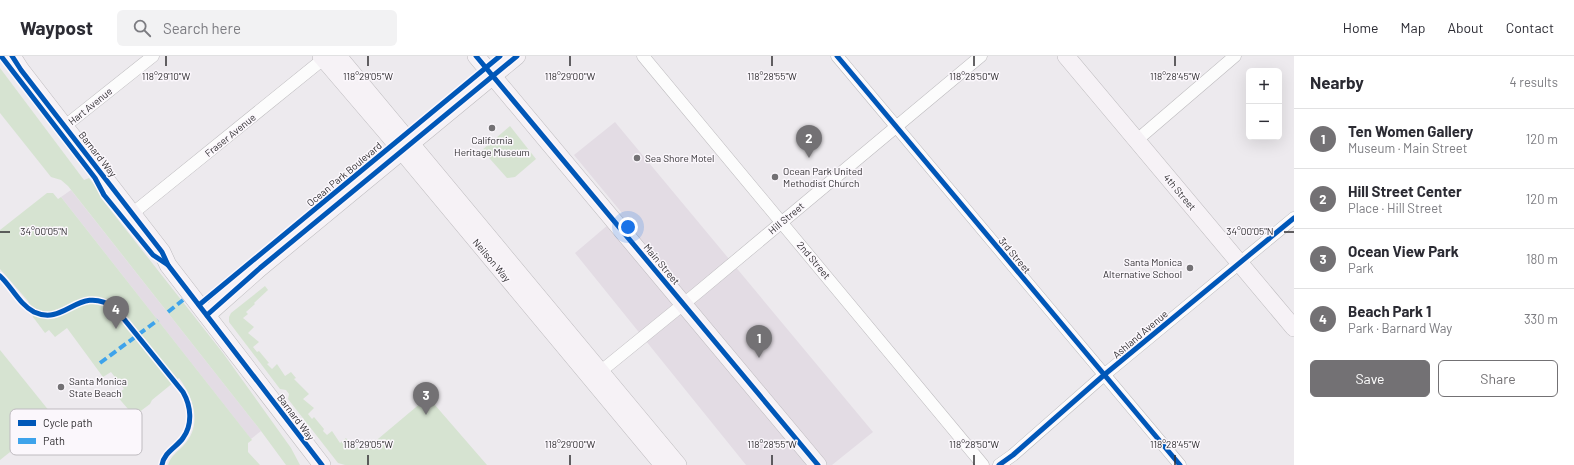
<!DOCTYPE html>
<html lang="en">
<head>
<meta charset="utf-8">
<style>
	body { margin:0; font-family:Barlow,sans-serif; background:#f2f2f3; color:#2b2b33 }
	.controls { position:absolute; right:12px; top:12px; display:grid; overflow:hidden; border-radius:6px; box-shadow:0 4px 16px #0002 }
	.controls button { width:36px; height:36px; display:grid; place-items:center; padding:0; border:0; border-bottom:1px solid #e1e1e2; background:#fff; color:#2b2b33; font:20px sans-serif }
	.you { position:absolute; left:628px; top:171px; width:14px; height:14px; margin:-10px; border:3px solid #fff; border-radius:50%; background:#1a73e8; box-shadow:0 0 0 6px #1a73e833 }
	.badge { display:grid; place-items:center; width:26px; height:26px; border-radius:50%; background:#737174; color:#fff; font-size:13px; font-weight:700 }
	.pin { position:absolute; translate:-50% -33px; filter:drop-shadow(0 1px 2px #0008) }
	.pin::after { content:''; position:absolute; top:21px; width:14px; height:12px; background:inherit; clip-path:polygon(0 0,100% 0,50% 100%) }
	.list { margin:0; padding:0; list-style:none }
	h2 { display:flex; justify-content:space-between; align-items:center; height:52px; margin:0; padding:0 16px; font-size:17px }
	h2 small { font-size:13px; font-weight:400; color:#7c7c81 }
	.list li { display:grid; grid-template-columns:26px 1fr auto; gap:12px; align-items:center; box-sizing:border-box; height:60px; padding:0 16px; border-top:1px solid #e1e1e2 }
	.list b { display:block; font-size:15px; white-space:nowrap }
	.list p { margin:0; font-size:13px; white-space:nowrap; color:#7c7c81 }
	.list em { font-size:13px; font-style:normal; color:#7c7c81 }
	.actions { display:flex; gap:8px; padding:12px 16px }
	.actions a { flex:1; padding:9px 0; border:1px solid #737174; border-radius:6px; text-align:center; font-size:14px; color:#737174 }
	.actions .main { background:#737174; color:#fff }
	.icon { flex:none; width:22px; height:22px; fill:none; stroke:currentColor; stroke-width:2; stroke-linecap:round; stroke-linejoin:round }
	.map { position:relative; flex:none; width:1294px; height:409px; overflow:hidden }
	header { display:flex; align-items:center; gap:24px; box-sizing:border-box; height:56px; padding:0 20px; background:#fff; border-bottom:1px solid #e1e1e2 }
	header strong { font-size:19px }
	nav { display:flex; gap:22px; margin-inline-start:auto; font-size:14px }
	.search { width:280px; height:36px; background:#f2f2f3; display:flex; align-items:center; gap:10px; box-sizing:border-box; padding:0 14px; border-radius:6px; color:#7c7c81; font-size:15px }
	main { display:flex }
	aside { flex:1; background:#fff }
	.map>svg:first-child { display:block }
</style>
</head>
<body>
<header>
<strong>Waypost</strong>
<div class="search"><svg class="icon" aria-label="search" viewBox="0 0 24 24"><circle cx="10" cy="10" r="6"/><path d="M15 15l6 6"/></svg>Search here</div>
<nav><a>Home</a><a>Map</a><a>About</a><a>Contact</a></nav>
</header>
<main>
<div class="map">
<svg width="1294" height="409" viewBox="0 0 1294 409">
	<rect width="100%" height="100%" fill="#edeaee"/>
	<g fill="#e3dce4">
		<path d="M615 66 873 376 832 409H746L575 197 622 157 574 99Z"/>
		<path d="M71 134 261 375 251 383 61 141Z"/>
	</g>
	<g fill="#d6e3d1">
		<path d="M0 12 84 124 89 122 96 131 101 142 223 297 291 392 300 409H286L261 375 68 130 61 124 51 121 0 57Z"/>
		<path d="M510 70 536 103 515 121 507 122 482 94Z"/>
		<path d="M47 137H53L58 143 61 141 252 384 248 387V396L260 409H168C171 400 177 396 183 390 203 370 194 342 179 322L152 344 150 348 134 360 116 339 124 333 111 316 103 321 67 272 55 281 49 274 45 277 33 261 28 245 0 213V174Z"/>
		<path d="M265 230 268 234 254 247 255 248 246 256 248 258 243 262 254 271 248 277 259 286 253 291 257 296 259 295 269 307 267 308 272 313 277 308 285 320 291 316 296 322 294 323 309 338 303 343 314 352 308 358 312 363 314 361 324 373 323 375 327 379 332 375 340 387 346 382 354 394 358 391 360 393 369 385 372 388 428 341 487 409H345L338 407 288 343 289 338 286 334 280 333 229 266V261L231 257Z"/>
		<path d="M0 294 54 361 0 404Z"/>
	</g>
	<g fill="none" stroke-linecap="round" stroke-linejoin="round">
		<defs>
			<g id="street">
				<path d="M643 0 983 409"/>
				<path d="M837 0 1180 409"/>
				<path d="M65 70 153 0"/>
				<path d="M1137 84 1235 0"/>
				<path d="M133 157 327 0"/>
				<path d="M595 320 697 237 981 0"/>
				<path d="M999 409 1013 399 1104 319 1294 162"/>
			</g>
			<g id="secondary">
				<path d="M12 0 21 14 162 196 168 209 322 409"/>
				<path d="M321 0 386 76 663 409"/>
				<path d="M338 0 678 409"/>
				<path d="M476 0 818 409"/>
				<path d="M1066 0 1294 272"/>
				<path d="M207 259 260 212 517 0"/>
			</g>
		</defs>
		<use href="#street" stroke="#bdbbbe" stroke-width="13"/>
		<use href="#secondary" stroke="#bdbbbe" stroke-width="18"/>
		<use href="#street" stroke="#fcfcfc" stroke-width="12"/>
		<use href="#secondary" stroke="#f6f2f6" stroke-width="17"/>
		<g stroke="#3ea3eb" stroke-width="4" stroke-dasharray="8 4" stroke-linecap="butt">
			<path d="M168 256 183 244"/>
			<path d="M100 307 158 264"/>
		</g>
		<defs>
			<g id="cycleway">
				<path d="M1 0 95 122 104 139 153 199 168 209"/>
				<path d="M12 0 21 14 162 196 168 209 322 409"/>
				<path d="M476 0 818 409"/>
				<path d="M837 0 1180 409"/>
				<path d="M0 220C12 231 19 248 34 256 66 271 78 227 115 252L183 336C191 350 193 368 183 382 177 391 164 396 162 409"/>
				<path d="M199 249 500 0"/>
				<path d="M207 259 260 212 517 0"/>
				<path d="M999 409 1013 399 1104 319 1294 162"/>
			</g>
		</defs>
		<use href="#cycleway" stroke="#fbf7fc" stroke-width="8"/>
		<use href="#cycleway" stroke="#0057b8" stroke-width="5"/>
	</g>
	<path fill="none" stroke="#323033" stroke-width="1.5" d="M166 0V10M368 0V10M570 0V10M772 0V10M974 0V10M1175 0V10M0 176H10M1284 176H1294M368 399V409M570 399V409M772 399V409M974 399V409M1175 399V409"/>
	<g fill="#737174" stroke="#fbf7fc" stroke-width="1.5">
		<circle cx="492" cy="72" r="4"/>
		<circle cx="637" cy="102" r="4"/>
		<circle cx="775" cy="121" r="4"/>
		<circle cx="1190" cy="212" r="4"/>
		<circle cx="61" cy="331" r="4"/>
	</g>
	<g text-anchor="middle" stroke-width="3" stroke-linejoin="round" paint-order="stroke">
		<g font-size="10" fill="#323033" stroke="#fbf7fc">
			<text transform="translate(90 50) rotate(-39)" y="4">Hart Avenue</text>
			<text transform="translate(230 79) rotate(-39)" y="4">Fraser Avenue</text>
			<text transform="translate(98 98) rotate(52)" y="4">Barnard Way</text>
			<text transform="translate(344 118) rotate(-40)" y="4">Ocean Park Boulevard</text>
			<text transform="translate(1180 136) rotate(50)" y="4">4th Street</text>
			<text transform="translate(786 162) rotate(-40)" y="4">Hill Street</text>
			<text transform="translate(1015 199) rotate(50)" y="4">3rd Street</text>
			<text transform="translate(492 204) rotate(50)" y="4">Neilson Way</text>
			<text transform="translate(814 204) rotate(50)" y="4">2nd Street</text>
			<text transform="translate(662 208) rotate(50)" y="4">Main Street</text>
			<text transform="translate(1140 278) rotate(-40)" y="4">Ashland Avenue</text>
			<text transform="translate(296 361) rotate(53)" y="4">Barnard Way</text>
		</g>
		<g font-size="10" fill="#323033" stroke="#fbf7fc" text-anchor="start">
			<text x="492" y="88" text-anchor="middle">California<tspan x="492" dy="12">Heritage Museum</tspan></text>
			<text x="645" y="106">Sea Shore Motel</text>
			<text x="783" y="119">Ocean Park United<tspan x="783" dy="12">Methodist Church</tspan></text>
			<text x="1182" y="210" text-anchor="end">Santa Monica<tspan x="1182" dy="12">Alternative School</tspan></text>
			<text x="69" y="329">Santa Monica<tspan x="69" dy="12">State Beach</tspan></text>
		</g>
	</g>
	<rect x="10" y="353" width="132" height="46" rx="6" fill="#fbf7fc" stroke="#bfbbc0" stroke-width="1"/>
	<rect x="18" y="364" width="18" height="6" fill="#0057b8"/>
	<rect x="18" y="382" width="18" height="6" fill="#3ea3eb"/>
	<g font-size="11" fill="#323033">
		<text x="43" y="371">Cycle path</text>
		<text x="43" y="389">Path</text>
	</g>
	<g font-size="10" text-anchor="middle" fill="#323033" stroke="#fbf7fc" stroke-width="3" stroke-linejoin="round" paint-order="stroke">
		<text x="166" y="24">118°29'10"W</text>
		<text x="368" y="24">118°29'05"W</text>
		<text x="570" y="24">118°29'00"W</text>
		<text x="772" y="24">118°28'55"W</text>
		<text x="974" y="24">118°28'50"W</text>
		<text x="1175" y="24">118°28'45"W</text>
		<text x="44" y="179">34°00'05"N</text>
		<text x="1250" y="179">34°00'05"N</text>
		<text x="368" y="392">118°29'05"W</text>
		<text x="570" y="392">118°29'00"W</text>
		<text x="772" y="392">118°28'55"W</text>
		<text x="974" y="392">118°28'50"W</text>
		<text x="1175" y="392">118°28'45"W</text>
	</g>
</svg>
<div class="controls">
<button>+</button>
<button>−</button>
</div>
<div class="you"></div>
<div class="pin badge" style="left:759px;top:302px">1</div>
<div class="pin badge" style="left:809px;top:102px">2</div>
<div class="pin badge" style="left:426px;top:359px">3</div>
<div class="pin badge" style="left:116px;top:273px">4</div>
</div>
<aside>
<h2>Nearby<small>4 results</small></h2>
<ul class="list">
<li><span class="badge">1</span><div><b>Ten Women Gallery</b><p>Museum · Main Street</p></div><em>120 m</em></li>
<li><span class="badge">2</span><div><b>Hill Street Center</b><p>Place · Hill Street</p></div><em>120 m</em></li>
<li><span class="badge">3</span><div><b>Ocean View Park</b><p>Park</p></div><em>180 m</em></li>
<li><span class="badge">4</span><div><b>Beach Park 1</b><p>Park · Barnard Way</p></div><em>330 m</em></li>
</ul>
<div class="actions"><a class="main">Save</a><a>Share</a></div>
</aside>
</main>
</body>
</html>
